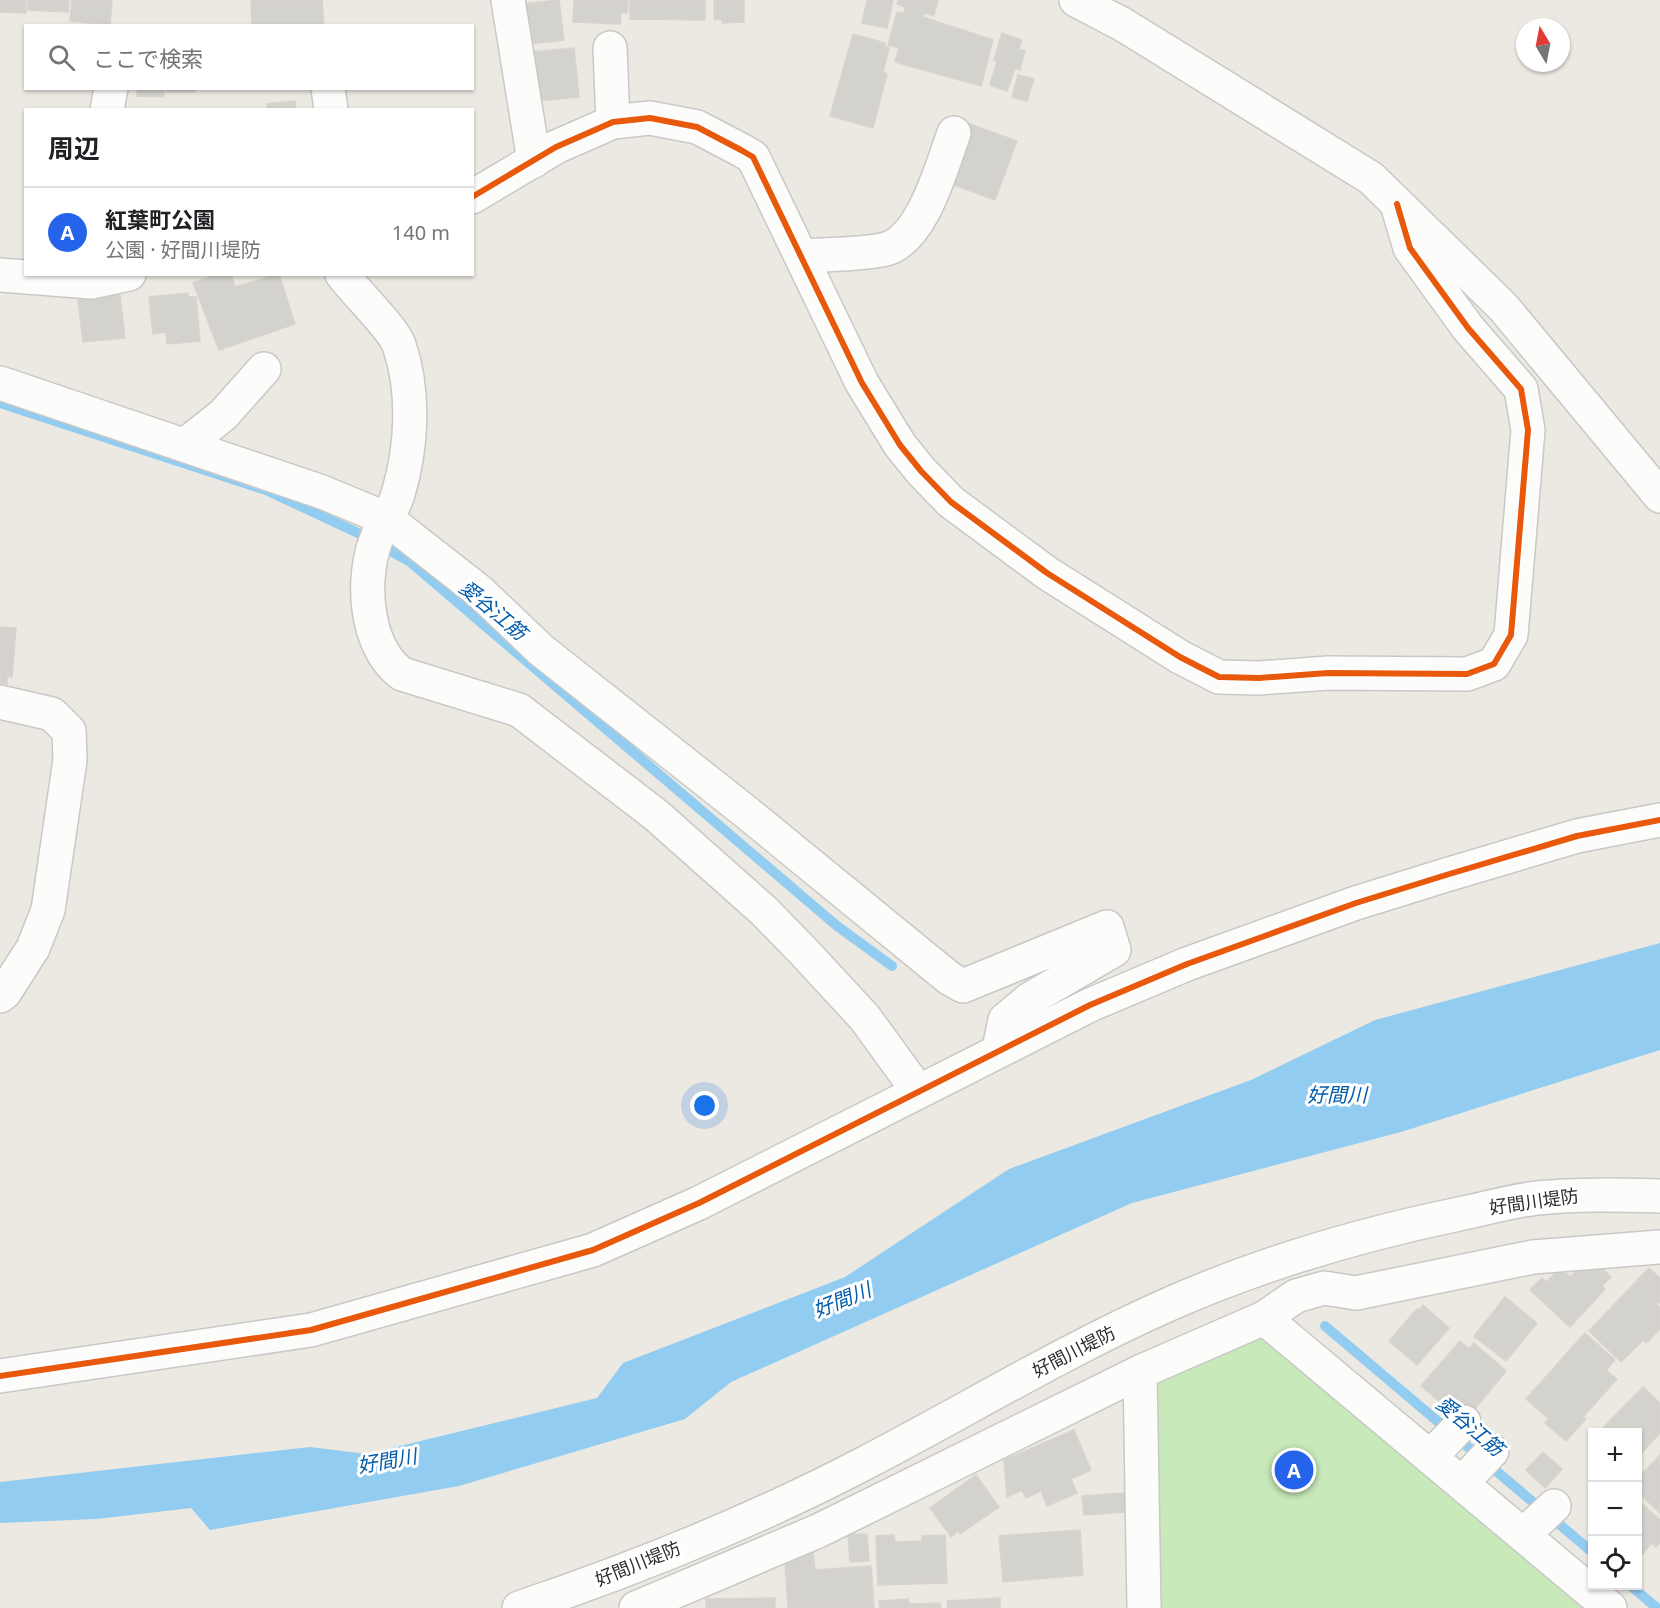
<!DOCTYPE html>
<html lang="ja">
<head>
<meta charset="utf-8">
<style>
	body { margin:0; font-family:"Noto Sans","Noto Sans JP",sans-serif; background:#f6f6f6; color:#202124 }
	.controls { position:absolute; right:18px; bottom:18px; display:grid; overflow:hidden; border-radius:0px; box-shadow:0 2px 4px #0004 }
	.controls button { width:54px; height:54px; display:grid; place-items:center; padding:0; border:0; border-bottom:2px solid #e0e0e0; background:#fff; color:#202124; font:30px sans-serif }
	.compass { position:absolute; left:1516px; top:18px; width:54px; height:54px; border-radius:50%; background:#fff; box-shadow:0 2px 4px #0004; rotate:350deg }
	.you { position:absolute; left:705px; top:1106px; width:21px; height:21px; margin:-15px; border:4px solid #fff; border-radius:50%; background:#1a73e8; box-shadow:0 0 0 9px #1a73e833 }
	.badge { display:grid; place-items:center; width:39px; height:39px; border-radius:50%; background:#2563eb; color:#fff; font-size:20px; font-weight:700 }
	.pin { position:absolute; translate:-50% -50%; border:3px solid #fff; box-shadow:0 2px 6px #0006 }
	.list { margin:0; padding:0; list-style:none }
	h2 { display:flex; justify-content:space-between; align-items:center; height:78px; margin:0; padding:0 24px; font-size:26px }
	h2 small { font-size:20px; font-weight:400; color:#757577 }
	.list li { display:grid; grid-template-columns:39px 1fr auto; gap:18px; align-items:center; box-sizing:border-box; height:90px; padding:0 24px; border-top:2px solid #e0e0e0 }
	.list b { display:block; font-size:22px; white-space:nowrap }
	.list p { margin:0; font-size:20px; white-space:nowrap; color:#757577 }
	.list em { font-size:20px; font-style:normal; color:#757577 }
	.icon { flex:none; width:33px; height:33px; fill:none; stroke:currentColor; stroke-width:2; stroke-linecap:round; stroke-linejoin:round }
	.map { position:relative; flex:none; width:1660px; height:1608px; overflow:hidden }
	.search { position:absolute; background:#fff; box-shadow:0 2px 4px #0004; left:24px; top:24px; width:450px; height:66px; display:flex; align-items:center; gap:15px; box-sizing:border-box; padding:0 21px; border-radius:0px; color:#757577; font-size:22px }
	.panel { position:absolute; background:#fff; box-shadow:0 2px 4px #0004; left:24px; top:108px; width:450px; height:168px; border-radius:0px }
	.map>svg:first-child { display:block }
</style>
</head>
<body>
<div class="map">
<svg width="1660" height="1608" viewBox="0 0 1660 1608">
	<rect width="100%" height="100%" fill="#ece9e2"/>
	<path fill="#c8e9b9" d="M1264 1319 1610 1608H1144L1140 1372Z"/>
	<path fill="#92cdf1" d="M1660 943V1050L1401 1132 1132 1203 731 1382 685 1419 459 1486 210 1530 191 1508 97 1519 0 1523V1482L310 1447 367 1454 597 1398 623 1363 845 1277 1009 1169 1251 1080 1375 1020Z"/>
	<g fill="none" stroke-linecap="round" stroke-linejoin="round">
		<g stroke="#92cdf1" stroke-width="10">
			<path d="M0 403 266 490 358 533 409 561 837 926 892 966"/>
			<path d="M1325 1326 1592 1552"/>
			<path d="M1631 1586 1657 1608"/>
		</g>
	</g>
	<g fill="#d4d2cd" stroke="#d7d4ce" stroke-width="1.5">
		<path d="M0 0H26V13L0 12Z"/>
		<path d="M28 0H69L68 12 28 10Z"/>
		<path d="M72 0H112L110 25 70 21Z"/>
		<path d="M251 0H322L324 26H252Z"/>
		<path d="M559 0 564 40 529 44 524 4Z"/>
		<path d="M574 0H628L627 13H621L620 24 573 22Z"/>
		<path d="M630 0H705V20L630 19Z"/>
		<path d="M714 0H744V22L722 23V19L714 20Z"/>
		<path d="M867 0H893L887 28 862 23Z"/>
		<path d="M898 0H938L934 16 925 13 923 17 993 40 981 86 895 62 899 48 888 45 897 12 904 13 905 7 897 4Z"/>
		<path d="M1002 33 1022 40 1019 49 1025 51 1020 70 1015 68 1007 91 990 85 997 61 994 60Z"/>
		<path d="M853 34 885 43 884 46 889 48 883 72 887 74 873 128 830 116Z"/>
		<path d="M574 48 579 97 536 101 531 52Z"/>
		<path d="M1018 75 1034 79 1027 101 1012 97Z"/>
		<path d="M137 88H164V97L137 96Z"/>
		<rect x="166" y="88" width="29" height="4"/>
		<path d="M295 101 296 110H267V104Z"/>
		<path d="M967 123 1017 141 995 200 946 182Z"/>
		<path d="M219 274H231L235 287 279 274 295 324 219 350 193 283Z"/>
		<path d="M188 293V297H196L200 341 167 344 166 332 153 334 149 297Z"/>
		<path d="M120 295 125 338 83 342 78 300Z"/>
		<path d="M0 627 16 628 12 677 7 676V684L0 683Z"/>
		<path d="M1595 1262 1611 1277 1602 1286 1605 1289 1570 1327 1530 1290 1542 1278 1546 1282 1561 1268 1570 1277 1584 1264Z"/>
		<path d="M1649 1268 1660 1278V1302L1657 1305 1660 1307V1329L1646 1343 1643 1340 1621 1362 1589 1331Z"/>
		<path d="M1505 1297 1537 1323 1506 1361 1474 1336Z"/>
		<path d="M1423 1305 1449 1328 1417 1365 1389 1341 1417 1309 1419 1310Z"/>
		<path d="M1585 1333 1615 1360 1606 1370 1617 1379 1583 1417 1586 1419 1566 1441 1545 1423 1549 1419 1526 1399Z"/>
		<path d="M1460 1341 1469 1349 1474 1343 1506 1371 1469 1416 1458 1417 1421 1386Z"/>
		<path d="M1643 1387 1660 1403V1433L1638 1457V1432H1599Z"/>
		<path d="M1074 1430 1091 1470 1071 1479 1077 1493 1047 1506 1041 1491 1026 1498 1022 1490 1007 1497 1004 1460Z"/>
		<path d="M1543 1452 1562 1469 1545 1488 1526 1470Z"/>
		<path d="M1660 1455V1513L1638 1492V1478Z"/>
		<path d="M976 1475 999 1507 960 1534 958 1531 951 1537 930 1508Z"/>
		<path d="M1125 1493 1126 1512 1084 1515 1082 1496Z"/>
		<path d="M1638 1500 1660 1520V1543L1656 1547 1652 1543 1641 1556 1638 1552Z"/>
		<path d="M1080 1530 1083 1575 1003 1582 999 1536Z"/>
		<path d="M867 1534 869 1561 850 1562 848 1535Z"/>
		<path d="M894 1535 895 1542 922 1541V1536L945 1535 947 1583 878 1585 876 1536Z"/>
		<path d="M813 1552 815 1570 871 1566 874 1608H788L785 1564Z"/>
		<path d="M775 1598V1608H706V1599Z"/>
		<path d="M1000 1598V1608H948L947 1601Z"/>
		<path d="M908 1599 909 1604 940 1603 941 1608H880L879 1601Z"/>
	</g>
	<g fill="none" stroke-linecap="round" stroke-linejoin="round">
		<defs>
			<g id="street">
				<path d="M508 0 534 161"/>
				<path d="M1076 0 1122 24 1371 178 1503 307 1660 496"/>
				<path d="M610 48 613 122"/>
				<path d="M328 88 331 110"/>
				<path d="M107 110 111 88"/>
				<path d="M472 197 556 147 613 122 650 118 697 127 741 150 753 157 862 383 900 445 921 471 951 502 1047 573 1180 657 1219 677 1259 678 1328 673 1467 674 1494 664 1511 635 1528 430 1521 389 1468 328 1410 248 1397 204"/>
				<path d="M803 256C828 254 862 255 886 249 923 239 942 165 954 133"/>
				<path d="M342 274C355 292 393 328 399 345 415 391 412 448 398 494 394 509 383 521 378 535 360 576 364 646 402 674L519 710 656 815 764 911 804 952 865 1018 918 1091"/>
				<path d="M0 275 91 282 129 274"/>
				<path d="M0 383 322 492 387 519 479 591 541 650 746 812 949 978 963 986 1107 927 1114 950 1030 999 1005 1020 999 1049"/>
				<path d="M185 445 223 415 264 369"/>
				<path d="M0 702 52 714 69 731 70 760 48 910 33 948 5 992 0 996"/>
				<path d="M1140 1372 1264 1318"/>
				<path d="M0 1376 311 1330 593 1250 699 1203 1090 1005 1187 964 1356 903 1446 875 1577 836 1660 820"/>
				<path d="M1431 1456 1464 1422"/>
				<path d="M1462 1483 1492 1451"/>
				<path d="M1523 1535 1554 1506"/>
				<path d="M519 1608C637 1568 754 1521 865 1463 965 1411 1062 1352 1165 1306 1259 1264 1358 1235 1459 1214 1484 1209 1511 1201 1537 1198 1578 1194 1619 1195 1660 1196"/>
				<path d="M636 1608 818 1531 1140 1372 1144 1608"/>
				<path d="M1610 1608 1264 1318 1296 1296 1324 1288 1356 1293 1533 1257 1660 1247"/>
			</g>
		</defs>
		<use href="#street" stroke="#c9c8c7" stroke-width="36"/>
		<use href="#street" stroke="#fcfcfb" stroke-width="33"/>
		<defs>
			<g id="cycleway">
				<path d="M472 197 556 147 613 122 650 118 697 127 741 150 753 157 862 383 900 445 921 471 951 502 1047 573 1180 657 1219 677 1259 678 1328 673 1467 674 1494 664 1511 635 1528 430 1521 389 1468 328 1410 248 1397 204"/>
				<path d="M0 1376 311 1330 593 1250 699 1203 1090 1005 1187 964 1356 903 1446 875 1577 836 1660 820"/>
			</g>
		</defs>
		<use href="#cycleway" stroke="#fff" stroke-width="10"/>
		<use href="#cycleway" stroke="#e8590c" stroke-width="6"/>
	</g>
	<g text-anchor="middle" stroke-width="6" stroke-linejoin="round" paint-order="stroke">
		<g font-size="18" fill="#2d2d2d" stroke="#fff">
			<text transform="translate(1534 1202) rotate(-8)" y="6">好間川堤防</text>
			<text transform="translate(1074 1352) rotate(-27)" y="6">好間川堤防</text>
			<text transform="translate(638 1564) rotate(-22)" y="6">好間川堤防</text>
		</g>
		<g font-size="20" font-style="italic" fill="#045caa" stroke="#fff">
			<text transform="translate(493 610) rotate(40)" y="7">愛谷江筋</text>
			<text x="1337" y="1102">好間川</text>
			<text transform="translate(842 1300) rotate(-22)" y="7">好間川</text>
			<text transform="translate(1470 1426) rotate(40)" y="7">愛谷江筋</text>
			<text transform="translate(387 1461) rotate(-10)" y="7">好間川</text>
		</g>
	</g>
</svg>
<div class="controls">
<button>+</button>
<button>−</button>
<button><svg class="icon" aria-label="locate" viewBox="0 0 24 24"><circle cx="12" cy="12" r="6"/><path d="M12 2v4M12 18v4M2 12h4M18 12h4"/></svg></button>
</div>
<svg class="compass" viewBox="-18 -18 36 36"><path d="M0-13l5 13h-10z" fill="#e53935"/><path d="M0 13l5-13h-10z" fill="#757577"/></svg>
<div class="you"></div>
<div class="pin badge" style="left:1294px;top:1470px">A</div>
<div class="search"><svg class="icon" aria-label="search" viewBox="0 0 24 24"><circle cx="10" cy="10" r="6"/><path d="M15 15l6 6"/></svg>ここで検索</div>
<section class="panel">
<h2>周辺<small></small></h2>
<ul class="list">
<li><span class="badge">A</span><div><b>紅葉町公園</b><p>公園 · 好間川堤防</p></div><em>140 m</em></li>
</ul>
</section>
</div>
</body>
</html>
